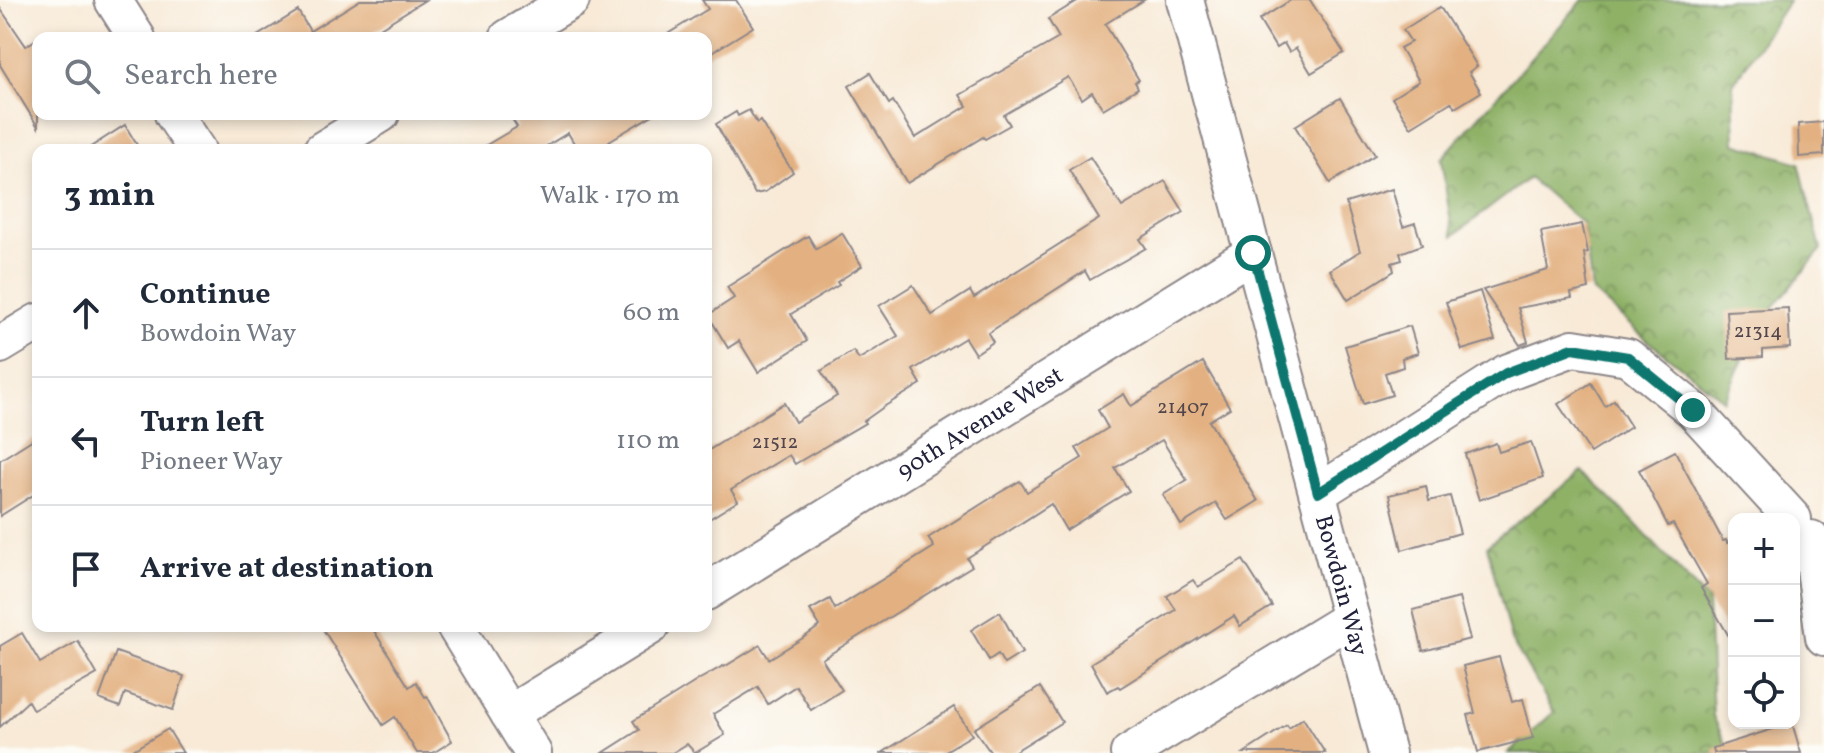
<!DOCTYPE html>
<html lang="en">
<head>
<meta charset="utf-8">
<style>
	body { margin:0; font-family:Vollkorn,serif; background:#f2f2f3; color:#1f2937 }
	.controls { position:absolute; right:24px; bottom:24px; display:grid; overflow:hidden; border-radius:16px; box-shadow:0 4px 12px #0003 }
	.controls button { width:72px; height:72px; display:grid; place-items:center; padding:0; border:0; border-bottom:2px solid #e0e1e3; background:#fff; color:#1f2937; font:40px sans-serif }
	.stop { position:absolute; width:24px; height:24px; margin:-18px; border:6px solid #0f766e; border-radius:50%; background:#fff }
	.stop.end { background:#0f766e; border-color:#fff; box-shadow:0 2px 8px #0008 }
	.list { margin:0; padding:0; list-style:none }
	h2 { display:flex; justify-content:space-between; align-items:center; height:104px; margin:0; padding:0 32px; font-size:34px }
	h2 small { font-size:26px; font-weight:400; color:#747a83 }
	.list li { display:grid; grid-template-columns:52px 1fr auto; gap:24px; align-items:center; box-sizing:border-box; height:128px; padding:0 32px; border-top:2px solid #e0e1e3 }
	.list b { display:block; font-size:30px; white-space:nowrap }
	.list p { margin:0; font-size:26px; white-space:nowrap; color:#747a83 }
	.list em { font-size:26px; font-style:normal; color:#747a83 }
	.icon { flex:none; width:44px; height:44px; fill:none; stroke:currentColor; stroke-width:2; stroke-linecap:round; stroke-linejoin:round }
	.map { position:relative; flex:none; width:1824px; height:753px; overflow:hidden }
	.search { position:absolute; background:#fff; box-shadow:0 4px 12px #0003; left:32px; top:32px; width:680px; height:88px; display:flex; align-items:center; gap:20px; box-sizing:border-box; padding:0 28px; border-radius:16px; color:#747a83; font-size:30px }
	.panel { position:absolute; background:#fff; box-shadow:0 4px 12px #0003; left:32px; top:144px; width:680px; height:488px; border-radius:16px }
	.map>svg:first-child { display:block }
</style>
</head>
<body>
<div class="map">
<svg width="1824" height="753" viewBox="0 0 1824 753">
	<defs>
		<pattern id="forest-crowns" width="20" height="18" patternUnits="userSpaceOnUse" patternTransform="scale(2)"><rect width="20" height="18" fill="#8eb166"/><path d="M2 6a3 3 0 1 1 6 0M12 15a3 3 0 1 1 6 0" fill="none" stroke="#749055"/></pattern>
	</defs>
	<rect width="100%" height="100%" fill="#fdfcf7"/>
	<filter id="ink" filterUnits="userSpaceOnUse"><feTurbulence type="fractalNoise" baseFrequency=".0125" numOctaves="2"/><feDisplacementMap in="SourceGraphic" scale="16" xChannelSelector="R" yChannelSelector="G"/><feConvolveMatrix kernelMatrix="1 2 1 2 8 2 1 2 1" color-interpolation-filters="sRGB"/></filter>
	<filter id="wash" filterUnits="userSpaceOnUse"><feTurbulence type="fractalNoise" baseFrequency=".006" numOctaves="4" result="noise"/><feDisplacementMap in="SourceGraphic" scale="32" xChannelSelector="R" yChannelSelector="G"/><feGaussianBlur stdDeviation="1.8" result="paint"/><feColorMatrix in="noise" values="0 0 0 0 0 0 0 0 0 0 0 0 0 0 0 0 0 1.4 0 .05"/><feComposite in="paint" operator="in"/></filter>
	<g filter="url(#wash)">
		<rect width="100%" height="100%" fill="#f8ead7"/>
		<g fill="url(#forest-crowns)" stroke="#586a50" stroke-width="2">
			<path d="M1583 0H1789L1733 84 1735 143 1799 163 1821 250 1759 325 1724 400 1648 341 1592 291 1583 224 1529 178 1453 236 1441 159Z"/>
			<path d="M1582 471 1631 519 1708 601 1713 716 1730 753H1508L1554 712 1511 640 1487 546Z"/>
		</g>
		<g id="blocks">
			<g fill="#e3b181">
				<path d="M360 0H425L364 38H254L298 11 310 31Z"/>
				<path d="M702 0H736L753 27 706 56V38H661L708 9Z"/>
				<path d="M1079 0H1144L1105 24 1139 80 1135 82 1138 88 1103 109 1092 92 1082 99 1068 77 1004 115 1010 125 985 139 983 137 907 183 849 86 870 73 889 104 893 101 915 138 967 106 960 95 1059 38 1048 19Z"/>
				<path d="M1291 0H1310L1344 53 1311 73 1296 48 1289 52 1284 43 1276 48 1259 20Z"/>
				<path d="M1440 7 1477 66 1469 72 1481 92 1455 108 1451 102 1411 127 1392 98 1419 81 1400 48 1411 42 1403 30Z"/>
				<path d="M0 8 26 46 38 38V127L0 65Z"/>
				<path d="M1340 98 1375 155 1330 183 1295 126Z"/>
				<path d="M749 110 757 123 760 121 793 172 765 192 755 194 716 124 736 112 738 116Z"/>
				<path d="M509 114H654L609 141 615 150H578L568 133 540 150H478L517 127Z"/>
				<path d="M1824 122V155L1799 157 1798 124Z"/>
				<path d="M125 125 140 150H86Z"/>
				<path d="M1090 157 1122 207 1165 181 1184 212 1140 239 1146 248 1090 280 1085 271 988 333 993 342 975 354 965 338 913 370 921 384 885 406 864 421 865 423 795 464 789 455 731 490 738 501 706 521V452L784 403 795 422 837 396 821 371 853 351 859 359 898 336 879 306 913 285 932 315 970 291 974 298 1099 219 1069 170Z"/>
				<path d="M1392 189 1403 227 1415 223 1422 245 1400 253 1402 260 1392 263 1394 271 1348 300 1330 270 1360 251 1346 203Z"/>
				<path d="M1582 224 1588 252 1584 253 1589 289 1571 293 1572 298 1518 308 1528 342 1520 345 1483 290 1548 270 1541 232Z"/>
				<path d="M842 233 862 266 837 282 839 285 791 314 807 341 758 372 739 341 728 348 708 315 734 298 727 287 808 236 816 249Z"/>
				<path d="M1480 291 1495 340 1462 350 1446 302Z"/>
				<path d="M1788 308 1790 348 1763 350V357L1729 359 1726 311Z"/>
				<path d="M1410 326 1418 353 1402 358 1403 367 1385 373 1392 395 1363 404 1345 346Z"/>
				<path d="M1203 362 1230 408 1209 421 1258 501 1227 520 1216 503 1181 525 1163 495 1187 480 1162 440 1115 468 1129 491 1066 530 1051 504 967 558 972 566 822 659 842 690 811 710 796 686 768 704 758 687 713 714 725 735 695 753 687 744 672 753H603L639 730 633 721 700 679 723 666 724 667 760 645 769 659 803 638 820 626 810 610 830 599 835 609 934 547 928 538 999 493 1020 481 1027 492 1082 458 1076 448 1108 428 1098 410 1124 394 1131 406Z"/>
				<path d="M1591 383 1605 406 1614 400 1631 427 1591 453 1558 404Z"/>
				<path d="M38 436V492L0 516V460Z"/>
				<path d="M1531 442 1543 478 1479 500 1465 454 1496 443 1499 452Z"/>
				<path d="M1675 451 1723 541 1726 540 1727 543 1734 539V645L1701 588 1707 584 1673 524 1668 526 1639 470Z"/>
				<path d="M1426 486 1429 501 1450 496 1460 533 1402 550 1389 495Z"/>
				<path d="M1243 560 1272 606 1240 626 1234 616 1120 688 1118 686 1107 692 1091 663 1176 610 1167 596 1193 580 1198 587Z"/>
				<path d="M1459 598 1470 639 1423 651 1413 610Z"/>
				<path d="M1000 612 1022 653 1004 664 998 654 989 660 971 630Z"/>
				<path d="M321 626H371L409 687 416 682 425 697 427 696 452 741 433 753H417L395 717 383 725Z"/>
				<path d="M22 633 40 663 78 641 97 674 33 710 28 701 0 727V646Z"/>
				<path d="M116 652 184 676 173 710 125 693 120 707 99 699Z"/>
				<path d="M1499 657 1512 702 1523 699 1533 738 1478 752 1468 715 1475 713 1463 666Z"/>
				<path d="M1040 687 1062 722 1012 753H991L974 729Z"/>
				<path d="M954 707 972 735 942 753H882Z"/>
				<path d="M1303 718 1325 753H1244L1287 725 1289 728Z"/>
				<path d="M1792 723 1801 753H1714L1713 748Z"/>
				<path d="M168 729 183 753H128Z"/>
			</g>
		</g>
	</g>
	<g filter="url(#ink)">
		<use href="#blocks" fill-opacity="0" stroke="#8d8689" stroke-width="2"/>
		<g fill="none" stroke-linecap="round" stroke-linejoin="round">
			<defs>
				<g id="minor">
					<path d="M113 0 137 38"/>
					<path id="s1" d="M1185 0 1387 753"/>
					<path d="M508 38 571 0"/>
					<path d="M173 114 197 150"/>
					<path d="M322 150 381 114"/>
					<path d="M0 345 38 322"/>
					<path d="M1318 493 1506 373 1573 348 1628 357 1693 410 1793 519"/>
					<path d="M1811 539 1824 637"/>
					<path id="s2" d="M706 592 1253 253"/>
					<path d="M455 626 533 753"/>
					<path d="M509 714 651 626"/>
					<path d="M1129 753 1351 618"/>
				</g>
			</defs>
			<use href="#minor" stroke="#8d8689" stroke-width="40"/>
			<use href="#minor" stroke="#fff" stroke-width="36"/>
		</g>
	</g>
	<g fill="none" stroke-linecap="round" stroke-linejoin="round" filter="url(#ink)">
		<path stroke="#0f766e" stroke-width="10" d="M1253 253 1318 493 1506 373 1573 348 1628 357 1693 410"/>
	</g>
	<g text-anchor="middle" stroke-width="7" stroke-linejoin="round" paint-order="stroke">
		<g font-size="20" fill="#52464c">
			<text x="1758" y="337">21314</text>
			<text x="1183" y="413">21407</text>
			<text x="775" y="448">21512</text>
		</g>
		<g font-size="24" fill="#22223b" stroke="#fdfcf7">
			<text dy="8" stroke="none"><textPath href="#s2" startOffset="322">90th Avenue West</textPath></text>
			<text dy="8" stroke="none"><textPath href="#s1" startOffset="606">Bowdoin Way</textPath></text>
		</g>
	</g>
</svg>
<div class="controls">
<button>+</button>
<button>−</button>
<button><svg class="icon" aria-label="locate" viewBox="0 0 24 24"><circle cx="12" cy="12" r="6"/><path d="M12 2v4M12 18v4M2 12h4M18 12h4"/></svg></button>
</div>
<div class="stop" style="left:1253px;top:253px"></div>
<div class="stop end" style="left:1693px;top:410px"></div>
<div class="search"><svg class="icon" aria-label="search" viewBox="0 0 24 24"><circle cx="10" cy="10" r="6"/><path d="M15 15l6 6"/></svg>Search here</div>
<section class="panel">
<h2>3 min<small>Walk · 170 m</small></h2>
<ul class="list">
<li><svg class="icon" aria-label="ahead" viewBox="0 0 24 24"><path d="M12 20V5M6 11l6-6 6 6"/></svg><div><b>Continue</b><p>Bowdoin Way</p></div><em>60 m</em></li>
<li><svg class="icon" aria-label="left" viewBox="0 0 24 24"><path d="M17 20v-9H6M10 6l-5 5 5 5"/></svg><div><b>Turn left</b><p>Pioneer Way</p></div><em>110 m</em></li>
<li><svg class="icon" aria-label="arrive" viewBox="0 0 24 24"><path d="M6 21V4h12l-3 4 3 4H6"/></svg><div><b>Arrive at destination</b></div></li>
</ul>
</section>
</div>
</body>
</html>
